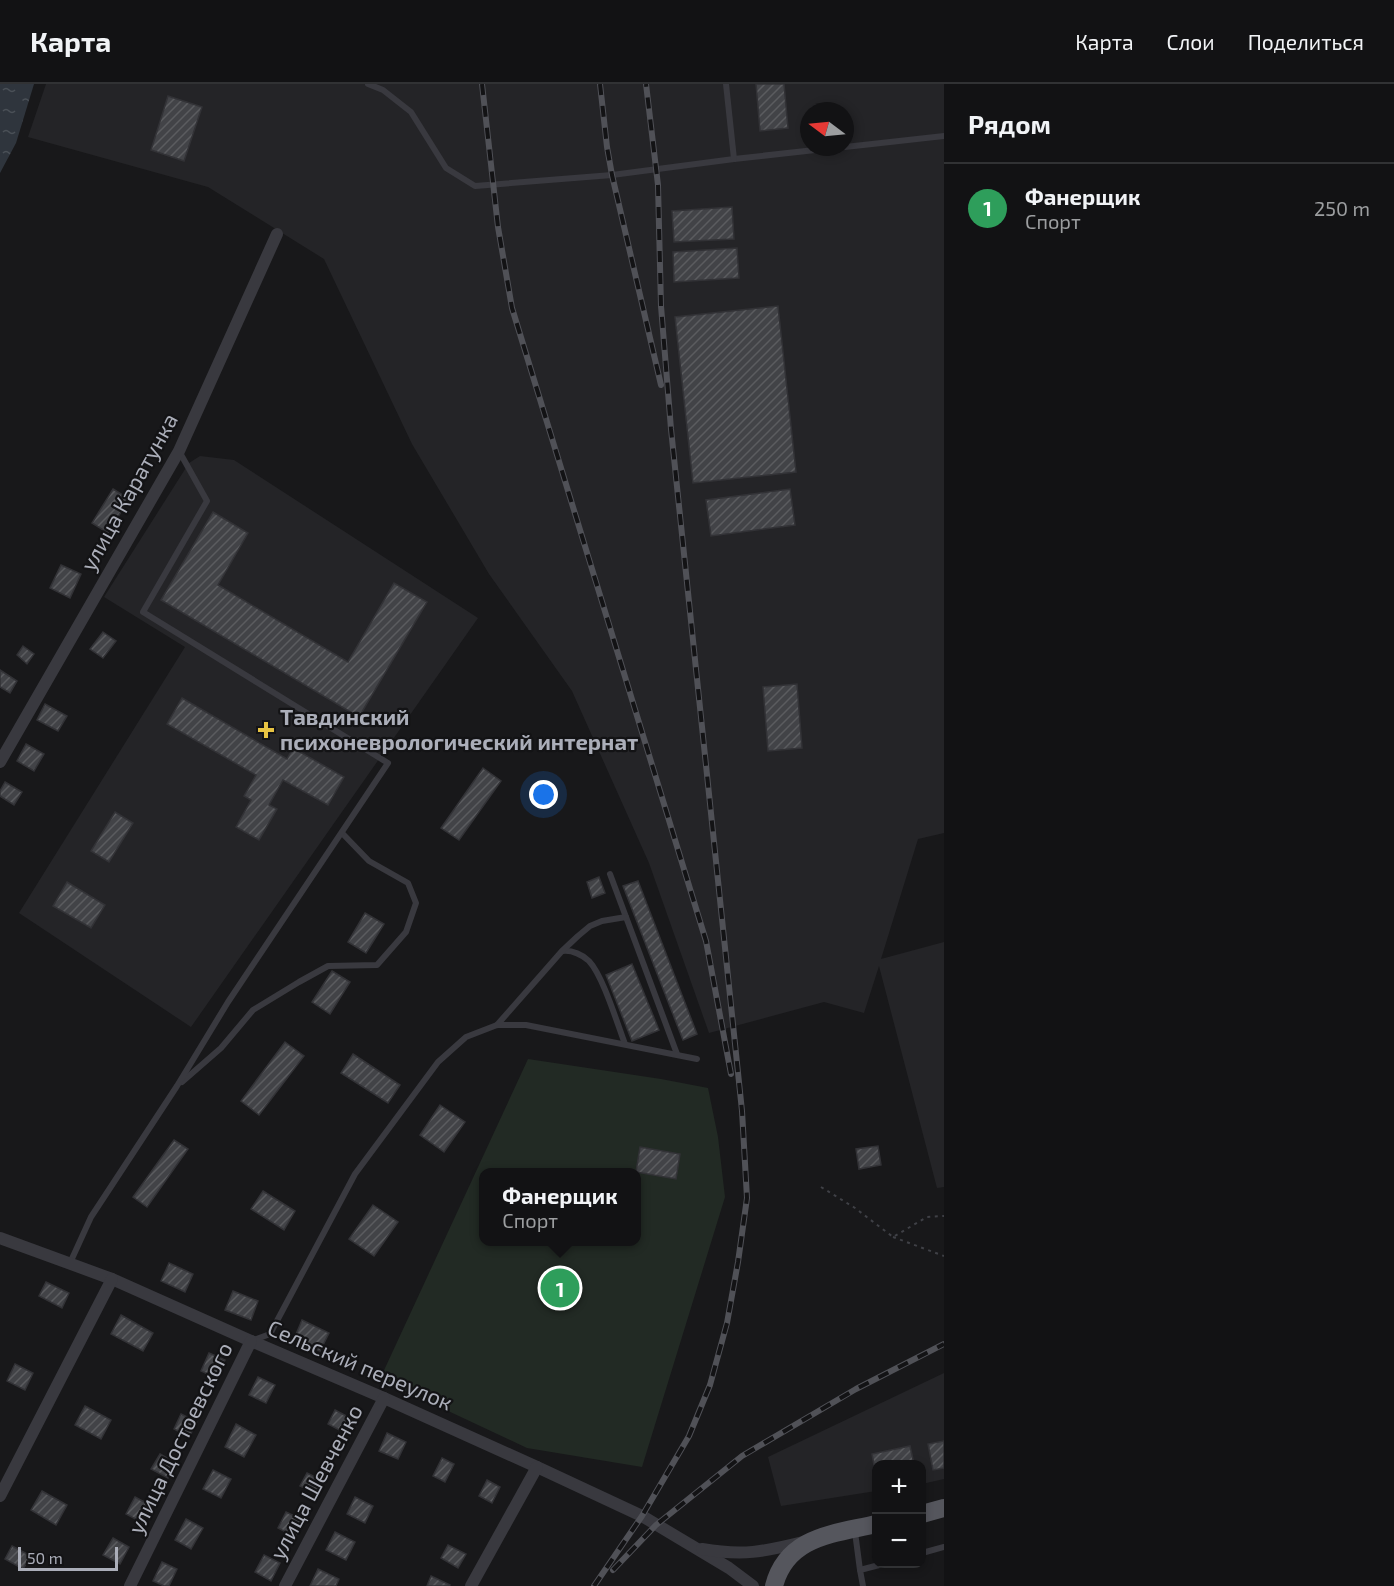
<!DOCTYPE html>
<html lang="ru">
<head>
<meta charset="utf-8">
<style>
	body { margin:0; font-family:"Exo 2",sans-serif; background:#1b1b1d; color:#f1f3f6 }
	.controls { position:absolute; right:18px; bottom:18px; display:grid; overflow:hidden; border-radius:12px; box-shadow:0 3px 9px #0003 }
	.controls button { width:54px; height:54px; display:grid; place-items:center; padding:0; border:0; border-bottom:2px solid #313234; background:#121214; color:#f1f3f6; font:30px sans-serif }
	.compass { position:absolute; left:800px; top:18px; width:54px; height:54px; border-radius:50%; background:#121214; box-shadow:0 3px 9px #0003; rotate:286deg }
	.scale { position:absolute; left:18px; bottom:15px; width:100px; box-sizing:border-box; padding-left:6px; border:3px solid #abaeb9; border-top:0; font-size:16px; line-height:21px; white-space:nowrap; color:#abaeb9; -webkit-text-stroke:4px #131315; paint-order:stroke }
	.you { position:absolute; left:544px; top:711px; width:21px; height:21px; margin:-15px; border:4px solid #fff; border-radius:50%; background:#1a73e8; box-shadow:0 0 0 9px #1a73e833 }
	.badge { display:grid; place-items:center; width:39px; height:39px; border-radius:50%; background:#0f766e; color:#fff; font-size:20px; font-weight:700 }
	.pin { position:absolute; translate:-50% -50%; border:3px solid #fff; box-shadow:0 2px 6px #0006 }
	.popup { position:absolute; left:479px; top:1084px; width:162px; height:78px; box-sizing:border-box; display:grid; place-content:center; border-radius:12px; background:#121214; filter:drop-shadow(0 2px 4px #0005); font-size:20px; white-space:nowrap; color:#9c9ea0 }
	.popup b { font-size:22px; color:#f1f3f6 }
	.popup::after { content:''; position:absolute; left:50%; top:100%; margin-left:-12px; border:12px solid transparent; border-top-color:#121214 }
	.list { margin:0; padding:0; list-style:none }
	h2 { display:flex; justify-content:space-between; align-items:center; height:78px; margin:0; padding:0 24px; font-size:26px }
	h2 small { font-size:20px; font-weight:400; color:#9c9ea0 }
	.list li { display:grid; grid-template-columns:39px 1fr auto; gap:18px; align-items:center; box-sizing:border-box; height:90px; padding:0 24px; border-top:2px solid #313234 }
	.list b { display:block; font-size:22px; white-space:nowrap }
	.list p { margin:0; font-size:20px; white-space:nowrap; color:#9c9ea0 }
	.list em { font-size:20px; font-style:normal; color:#9c9ea0 }
	.map { position:relative; flex:none; width:944px; height:1502px; overflow:hidden }
	header { display:flex; align-items:center; gap:36px; box-sizing:border-box; height:84px; padding:0 30px; background:#121214; border-bottom:2px solid #313234 }
	header strong { font-size:28px }
	nav { display:flex; gap:33px; margin-inline-start:auto; font-size:21px }
	main { display:flex }
	aside { flex:1; background:#121214 }
	.map>svg:first-child { display:block }
</style>
</head>
<body>
<header>
<strong>Карта</strong>
<nav><a>Карта</a><a>Слои</a><a>Поделиться</a></nav>
</header>
<main>
<div class="map">
<svg width="944" height="1502" viewBox="0 0 944 1502">
	<defs>
		<pattern id="water-ripples" width="26" height="14" patternUnits="userSpaceOnUse" patternTransform="scale(1.5)"><rect width="26" height="14" fill="#2f353d"/><path d="M2 4q2-2 4 0t4 0M15 11q2-2 4 0t4 0" fill="none" stroke="#4a5057"/></pattern>
		<pattern id="building-hatch" width="6" height="6" patternUnits="userSpaceOnUse" patternTransform="scale(1.5)"><rect width="6" height="6" fill="#424347"/><path d="M-1 1l2-2M0 6l6-6M5 7l2-2" fill="none" stroke="#5b5c5f"/></pattern>
	</defs>
	<rect width="100%" height="100%" fill="#18181a"/>
	<g fill="#242427" fill-rule="evenodd">
		<path d="M46 0H944V749L918 755 881 875 944 858V1103L937 1104 879 882 864 929 824 918 709 949 649 779 572 607 489 490 412 360 324 175 208 103 28 53ZM809 27H845V63H809Z"/>
		<path d="M200 372 234 376 478 534 191 943 19 829 185 563 104 513 189 379Z"/>
		<path d="M944 1289V1395L922 1400V1380H876V1407L781 1422 768 1373Z"/>
	</g>
	<path fill="#222a24" fill-rule="evenodd" d="M528 975 661 995 708 1004 718 1053 725 1113 642 1383 527 1364 380 1295ZM484 1088H636V1158H484Z"/>
	<path fill="url(#water-ripples)" d="M0 0H34L16 59 0 89Z"/>
	<g fill="url(#building-hatch)" stroke="#323236" stroke-width="1.5">
		<path d="M756 0H784L788 44 760 47Z"/>
		<path d="M168 12 202 23 184 77 151 66Z"/>
		<path d="M732 123 734 155 674 158 672 127Z"/>
		<path d="M737 164 739 194 674 198 673 168Z"/>
		<path d="M778 222 796 388 693 399 675 233Z"/>
		<path d="M113 405 129 415 108 449 92 439Z"/>
		<path d="M790 405 795 441 711 452 706 416Z"/>
		<path d="M213 428 248 449 218 501 348 578 394 499 427 518 359 633 161 516Z"/>
		<path d="M61 481 81 490 70 514 50 504Z"/>
		<path d="M103 548 116 557 103 574 90 565Z"/>
		<path d="M23 562 34 570 27 580 17 571Z"/>
		<path d="M0 586 17 597 10 609 0 603Z"/>
		<path d="M797 600 802 664 768 667 763 603Z"/>
		<path d="M182 614 287 675 293 664 344 693 328 721 283 696 269 721 277 725 259 756 236 743 251 716 244 712 256 691 167 640Z"/>
		<path d="M45 620 67 632 58 647 37 636Z"/>
		<path d="M26 660 44 670 34 687 17 677Z"/>
		<path d="M483 684 501 697 459 756 441 744Z"/>
		<path d="M5 698 22 708 14 721 0 712V707Z"/>
		<path d="M115 728 133 739 109 778 91 767Z"/>
		<path d="M599 793 605 809 592 814 587 798Z"/>
		<path d="M638 797 697 950 683 956 623 802Z"/>
		<path d="M67 798 105 821 91 844 53 822Z"/>
		<path d="M365 829 384 840 366 869 348 858Z"/>
		<path d="M632 880 659 946 632 957 606 891Z"/>
		<path d="M332 887 350 898 330 930 312 918Z"/>
		<path d="M285 958 304 972 259 1031 241 1017Z"/>
		<path d="M353 970 400 1001 388 1019 341 989Z"/>
		<path d="M440 1021 465 1038 444 1068 420 1051Z"/>
		<path d="M174 1056 188 1065 147 1123 133 1113Z"/>
		<path d="M878 1062 881 1081 859 1085 856 1065Z"/>
		<path d="M640 1063 680 1070 676 1095 636 1088Z"/>
		<path d="M263 1107 295 1127 284 1146 251 1125Z"/>
		<path d="M373 1121 398 1138 374 1172 349 1155Z"/>
		<path d="M169 1179 193 1190 185 1208 161 1197Z"/>
		<path d="M46 1198 69 1209 62 1224 39 1212Z"/>
		<path d="M233 1207 258 1217 251 1236 225 1226Z"/>
		<path d="M121 1231 153 1249 143 1267 111 1250Z"/>
		<path d="M302 1236 329 1249 320 1267 294 1255Z"/>
		<path d="M209 1269 225 1276 216 1294 201 1287Z"/>
		<path d="M15 1280 33 1289 25 1306 7 1297Z"/>
		<path d="M258 1293 275 1301 266 1319 249 1311Z"/>
		<path d="M85 1322 111 1336 101 1355 75 1341Z"/>
		<path d="M335 1326 354 1336 347 1350 328 1340Z"/>
		<path d="M181 1330 197 1338 189 1353 174 1345Z"/>
		<path d="M236 1340 256 1351 244 1373 225 1363Z"/>
		<path d="M387 1349 406 1358 398 1375 379 1367Z"/>
		<path d="M944 1357V1384L933 1386 928 1360Z"/>
		<path d="M910 1362 914 1380H876V1392L872 1370Z"/>
		<path d="M160 1370 176 1379 168 1394 151 1385Z"/>
		<path d="M442 1374 454 1380 445 1398 433 1392Z"/>
		<path d="M213 1386 231 1395 221 1414 203 1405Z"/>
		<path d="M307 1389 323 1397 317 1410 300 1402Z"/>
		<path d="M487 1396 500 1403 492 1419 479 1412Z"/>
		<path d="M42 1407 67 1421 56 1441 31 1426Z"/>
		<path d="M135 1413 152 1422 143 1439 126 1430Z"/>
		<path d="M355 1413 373 1422 365 1439 347 1430Z"/>
		<path d="M286 1428 303 1436 295 1453 278 1444Z"/>
		<path d="M186 1435 203 1444 191 1465 175 1456Z"/>
		<path d="M335 1448 355 1458 346 1476 326 1466Z"/>
		<path d="M113 1454 129 1463 120 1480 103 1471Z"/>
		<path d="M448 1461 466 1470 458 1484 441 1474Z"/>
		<path d="M12 1462 31 1472 23 1485 5 1475Z"/>
		<path d="M264 1471 280 1479 271 1497 255 1488Z"/>
		<path d="M162 1478 177 1485 169 1502H164L153 1497Z"/>
		<path d="M318 1485 339 1495 336 1502H310Z"/>
		<path d="M431 1492 450 1501 449 1502H427Z"/>
	</g>
	<g fill="none" stroke-linecap="round" stroke-linejoin="round">
		<g stroke="#3f4046" stroke-width="2" stroke-dasharray="3 4.5" stroke-linecap="butt">
			<path d="M821 1103 855 1124 893 1153 927 1133 944 1132"/>
			<path d="M893 1153 944 1172"/>
		</g>
		<g stroke="#39393f" stroke-width="6">
			<path d="M368 0 383 6 411 28 446 84 475 102 612 91 734 75 842 63"/>
			<path d="M726 0 734 75"/>
			<path d="M845 63 944 52"/>
			<path d="M610 790 677 970"/>
			<path d="M563 867C572 866 583 871 589 877 603 892 617 939 625 960"/>
			<path d="M497 941 562 867 578 852 590 842 602 837 626 833"/>
			<path d="M182 998 221 964 253 926 299 898 328 882 377 881 406 848 416 819 408 799 369 777 342 749"/>
			<path d="M70 1179 91 1133 177 1002 228 918 388 679 143 528 207 417 179 367"/>
			<path d="M254 1256 270 1250 355 1090 438 978 466 953 497 941H526L697 975"/>
			<path d="M855 1448 860 1486"/>
			<path d="M922 1469 944 1463"/>
			<path d="M863 1502 860 1486 883 1480"/>
		</g>
		<g stroke="#39393f" stroke-width="12">
			<path d="M0 678 179 367 277 150"/>
			<path d="M0 1154 112 1195 251 1257 384 1314 537 1383 642 1432 729 1484 753 1502"/>
			<path d="M0 1412 112 1195"/>
			<path d="M702 1465C743 1472 763 1468 803 1458"/>
			<path d="M130 1502 251 1257"/>
			<path d="M285 1502 384 1314"/>
			<path d="M471 1502 537 1383"/>
		</g>
		<g stroke="#55565d" stroke-width="18">
			<path d="M922 1430 944 1424"/>
			<path d="M774 1502C787 1452 834 1450 876 1440"/>
		</g>
		<defs>
			<g id="rail">
				<path d="M482 0 498 143 512 224 706 857 731 990"/>
				<path d="M600 0 607 63 612 91 661 301"/>
				<path d="M613 1486 656 1441 742 1372 856 1305 944 1260"/>
				<path d="M594 1502 642 1432 689 1352 710 1301 727 1239 738 1178 747 1114 742 1027 671 345 661 222 658 101 646 0"/>
			</g>
		</defs>
		<use href="#rail" stroke="#505157" stroke-width="6"/>
		<use href="#rail" stroke="#131315" stroke-width="4" stroke-dasharray="11" stroke-linecap="butt"/>
	</g>
	<path fill="#e7c343" stroke="#131315" stroke-width="2" d="M263 637h6v6h6v6h-6v6h-6v-6h-6v-6h6z"/>
	<g text-anchor="middle" stroke-width="4.5" stroke-linejoin="round" paint-order="stroke">
		<g font-size="22" fill="#abaeb9" stroke="#131315">
			<text transform="translate(129 408) rotate(-61)" y="8">улица Каратунка</text>
			<text transform="translate(360 1281) rotate(23)" y="8">Сельский переулок</text>
			<text transform="translate(180 1354) rotate(-64)" y="8">улица Достоевского</text>
			<text transform="translate(316 1398) rotate(-62)" y="8">улица Шевченко</text>
		</g>
		<g font-size="22" font-weight="bold" fill="#abaeb9" stroke="#131315" text-anchor="start">
			<text x="280" y="641">Тавдинский<tspan x="280" dy="25">психоневрологический интернат</tspan></text>
		</g>
	</g>
</svg>
<div class="controls">
<button>+</button>
<button>−</button>
</div>
<svg class="compass" viewBox="-18 -18 36 36"><path d="M0-13l5 13h-10z" fill="#e53935"/><path d="M0 13l5-13h-10z" fill="#9c9ea0"/></svg>
<div class="scale">50 m</div>
<div class="you"></div>
<div class="pin badge" style="left:560px;top:1204px;background:#2e9e5b">1</div>
<div class="popup"><b>Фанерщик</b>Спорт</div>
</div>
<aside>
<h2>Рядом<small></small></h2>
<ul class="list">
<li><span class="badge" style="background:#2e9e5b">1</span><div><b>Фанерщик</b><p>Спорт</p></div><em>250 m</em></li>
</ul>
</aside>
</main>
</body>
</html>
